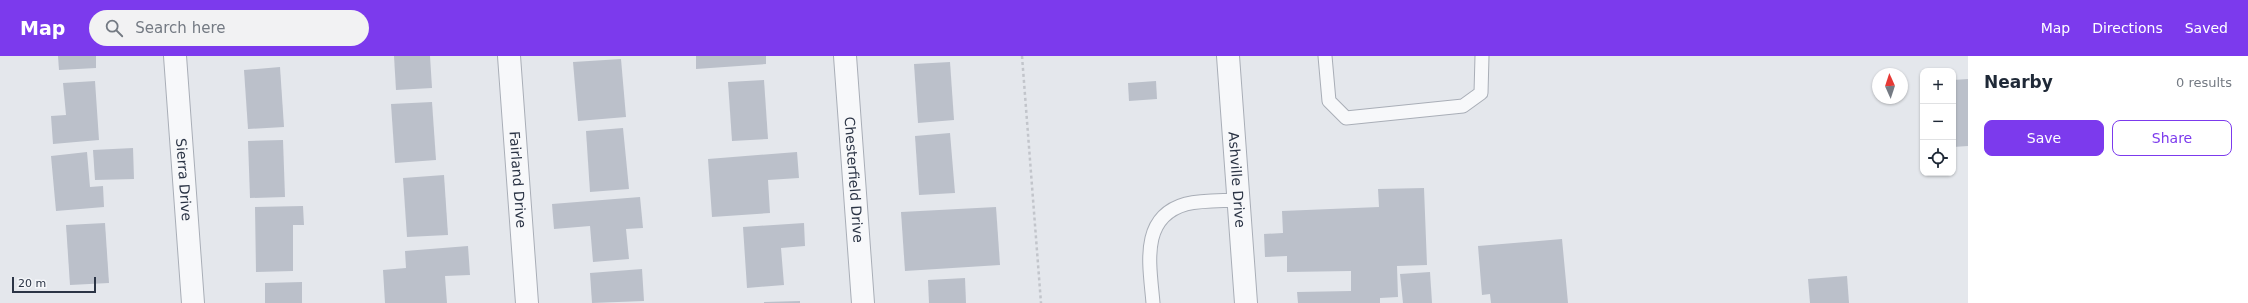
<!DOCTYPE html>
<html lang="en">
<head>
<meta charset="utf-8">
<style>
	body { margin:0; font-family:"DejaVu Sans",sans-serif; background:#f2f2f3; color:#1f2937 }
	.controls { position:absolute; right:12px; top:12px; display:grid; overflow:hidden; border-radius:8px; box-shadow:0 1px 3px #0004 }
	.controls button { width:36px; height:36px; display:grid; place-items:center; padding:0; border:0; border-bottom:1px solid #e0e1e3; background:#fff; color:#1f2937; font:20px sans-serif }
	.compass { position:absolute; left:1872px; top:12px; width:36px; height:36px; border-radius:50%; background:#fff; box-shadow:0 1px 3px #0004; rotate:357deg }
	.scale { position:absolute; left:12px; bottom:10px; width:84px; box-sizing:border-box; padding-left:4px; border:2px solid #2b3445; border-top:0; font-size:11px; line-height:14px; white-space:nowrap; color:#2b3445; -webkit-text-stroke:3px #f4f6f9; paint-order:stroke }
	.list { margin:0; padding:0; list-style:none }
	h2 { display:flex; justify-content:space-between; align-items:center; height:52px; margin:0; padding:0 16px; font-size:17px }
	h2 small { font-size:13px; font-weight:400; color:#747a83 }
	.actions { display:flex; gap:8px; padding:12px 16px }
	.actions a { flex:1; padding:9px 0; border:1px solid #7c3aed; border-radius:8px; text-align:center; font-size:14px; color:#7c3aed }
	.actions .main { background:#7c3aed; color:#fff }
	.icon { flex:none; width:22px; height:22px; fill:none; stroke:currentColor; stroke-width:2; stroke-linecap:round; stroke-linejoin:round }
	.map { position:relative; flex:none; width:1968px; height:247px; overflow:hidden }
	header { display:flex; align-items:center; gap:24px; box-sizing:border-box; height:56px; padding:0 20px; background:#7c3aed; color:#fff }
	header strong { font-size:19px }
	nav { display:flex; gap:22px; margin-inline-start:auto; font-size:14px }
	.search { width:280px; height:36px; background:#f2f2f3; display:flex; align-items:center; gap:10px; box-sizing:border-box; padding:0 14px; border-radius:22px; color:#747a83; font-size:15px }
	main { display:flex }
	aside { flex:1; background:#fff }
	.map>svg:first-child { display:block }
</style>
</head>
<body>
<header>
<strong>Map</strong>
<div class="search"><svg class="icon" aria-label="search" viewBox="0 0 24 24"><circle cx="10" cy="10" r="6"/><path d="M15 15l6 6"/></svg>Search here</div>
<nav><a>Map</a><a>Directions</a><a>Saved</a></nav>
</header>
<main>
<div class="map">
<svg width="1968" height="247" viewBox="0 0 1968 247">
	<rect width="100%" height="100%" fill="#e4e7ec"/>
	<g fill="#bbc0ca">
		<path d="M58 0H96V12L59 14Z"/>
		<path d="M394 0H430L432 32 396 34Z"/>
		<path d="M696 0H766V8L696 13Z"/>
		<path d="M621 3 626 61 578 65 573 6Z"/>
		<path d="M950 6 954 64 918 67 914 8Z"/>
		<path d="M280 11 284 71 248 73 244 14Z"/>
		<path d="M1968 23V90L1953 91V24Z"/>
		<path d="M764 24 768 83 732 85 728 26Z"/>
		<path d="M95 25 99 84 53 88 51 60 66 59 63 27Z"/>
		<path d="M1156 25 1157 43 1129 45 1128 27Z"/>
		<path d="M432 46 436 104 395 107 391 48Z"/>
		<path d="M623 72 629 133 590 136 586 75Z"/>
		<path d="M950 77 955 137 919 139 915 80Z"/>
		<path d="M283 84 285 141 250 142 248 85Z"/>
		<path d="M133 92 134 123 95 124 93 94Z"/>
		<path d="M87 96 90 131 103 130 104 151 56 155 51 100Z"/>
		<path d="M797 96 799 122 768 124 770 157 712 161 708 103Z"/>
		<path d="M444 119 448 179 407 181 403 122Z"/>
		<path d="M1424 132 1427 209 1397 210 1398 241 1380 242V247H1298L1297 236 1351 235V215L1287 216V200L1265 201 1264 178 1283 177 1282 155 1379 151 1378 133Z"/>
		<path d="M640 141 643 172 626 173 629 203 593 206 590 170 554 173 552 148Z"/>
		<path d="M303 150 304 169H293V215L256 216 255 151Z"/>
		<path d="M996 151 1000 209 905 215 901 156Z"/>
		<path d="M105 167 109 227 70 229 66 169Z"/>
		<path d="M804 167 805 190 781 192 784 229 747 232 743 171Z"/>
		<path d="M1562 183 1568 247H1491L1490 238 1482 239 1478 190Z"/>
		<path d="M468 190 470 219 445 220 447 247H385L383 214 406 212 405 195Z"/>
		<path d="M642 213 644 245 592 247 590 217Z"/>
		<path d="M1430 216 1432 247H1403L1400 218Z"/>
		<path d="M1847 220 1849 247H1810L1808 223Z"/>
		<path d="M965 222 966 247H929L928 224Z"/>
		<path d="M302 226V247H265V227Z"/>
		<path d="M800 245V247H764V246Z"/>
	</g>
	<g fill="none" stroke-linecap="round" stroke-linejoin="round">
		<defs>
			<g id="lane">
				<path d="M1325 0 1329 45 1346 62 1463 50 1481 37 1482 0"/>
				<path d="M1153 247C1150 210 1139 161 1186 148 1203 144 1222 145 1238 144"/>
			</g>
			<g id="street">
				<path id="s1" d="M175 0 193 247"/>
				<path id="s2" d="M509 0 527 247"/>
				<path id="s3" d="M845 0 863 247"/>
				<path id="s4" d="M1228 0 1246 247"/>
			</g>
		</defs>
		<use href="#lane" stroke="#a9aeb7" stroke-width="15"/>
		<use href="#street" stroke="#a9aeb7" stroke-width="24"/>
		<path stroke="#c2c5cb" stroke-width="2.5" stroke-dasharray="3 3" stroke-linecap="butt" d="M1022 0 1041 247"/>
		<use href="#lane" stroke="#f7f8fa" stroke-width="13"/>
		<use href="#street" stroke="#f7f8fa" stroke-width="22"/>
	</g>
	<g text-anchor="middle" stroke-width="3" stroke-linejoin="round" paint-order="stroke">
		<g font-size="14" fill="#2b3445" stroke="#f4f6f9">
			<text dy="5" stroke="none"><textPath href="#s4" startOffset="124">Ashville Drive</textPath></text>
			<text dy="5" stroke="none"><textPath href="#s1" startOffset="124">Sierra Drive</textPath></text>
			<text dy="5" stroke="none"><textPath href="#s2" startOffset="124">Fairland Drive</textPath></text>
			<text dy="5" stroke="none"><textPath href="#s3" startOffset="124">Chesterfield Drive</textPath></text>
		</g>
	</g>
</svg>
<div class="controls">
<button>+</button>
<button>−</button>
<button><svg class="icon" aria-label="locate" viewBox="0 0 24 24"><circle cx="12" cy="12" r="6"/><path d="M12 2v4M12 18v4M2 12h4M18 12h4"/></svg></button>
</div>
<svg class="compass" viewBox="-18 -18 36 36"><path d="M0-13l5 13h-10z" fill="#e53935"/><path d="M0 13l5-13h-10z" fill="#747a83"/></svg>
<div class="scale">20 m</div>
</div>
<aside>
<h2>Nearby<small>0 results</small></h2>
<ul class="list">
</ul>
<div class="actions"><a class="main">Save</a><a>Share</a></div>
</aside>
</main>
</body>
</html>
